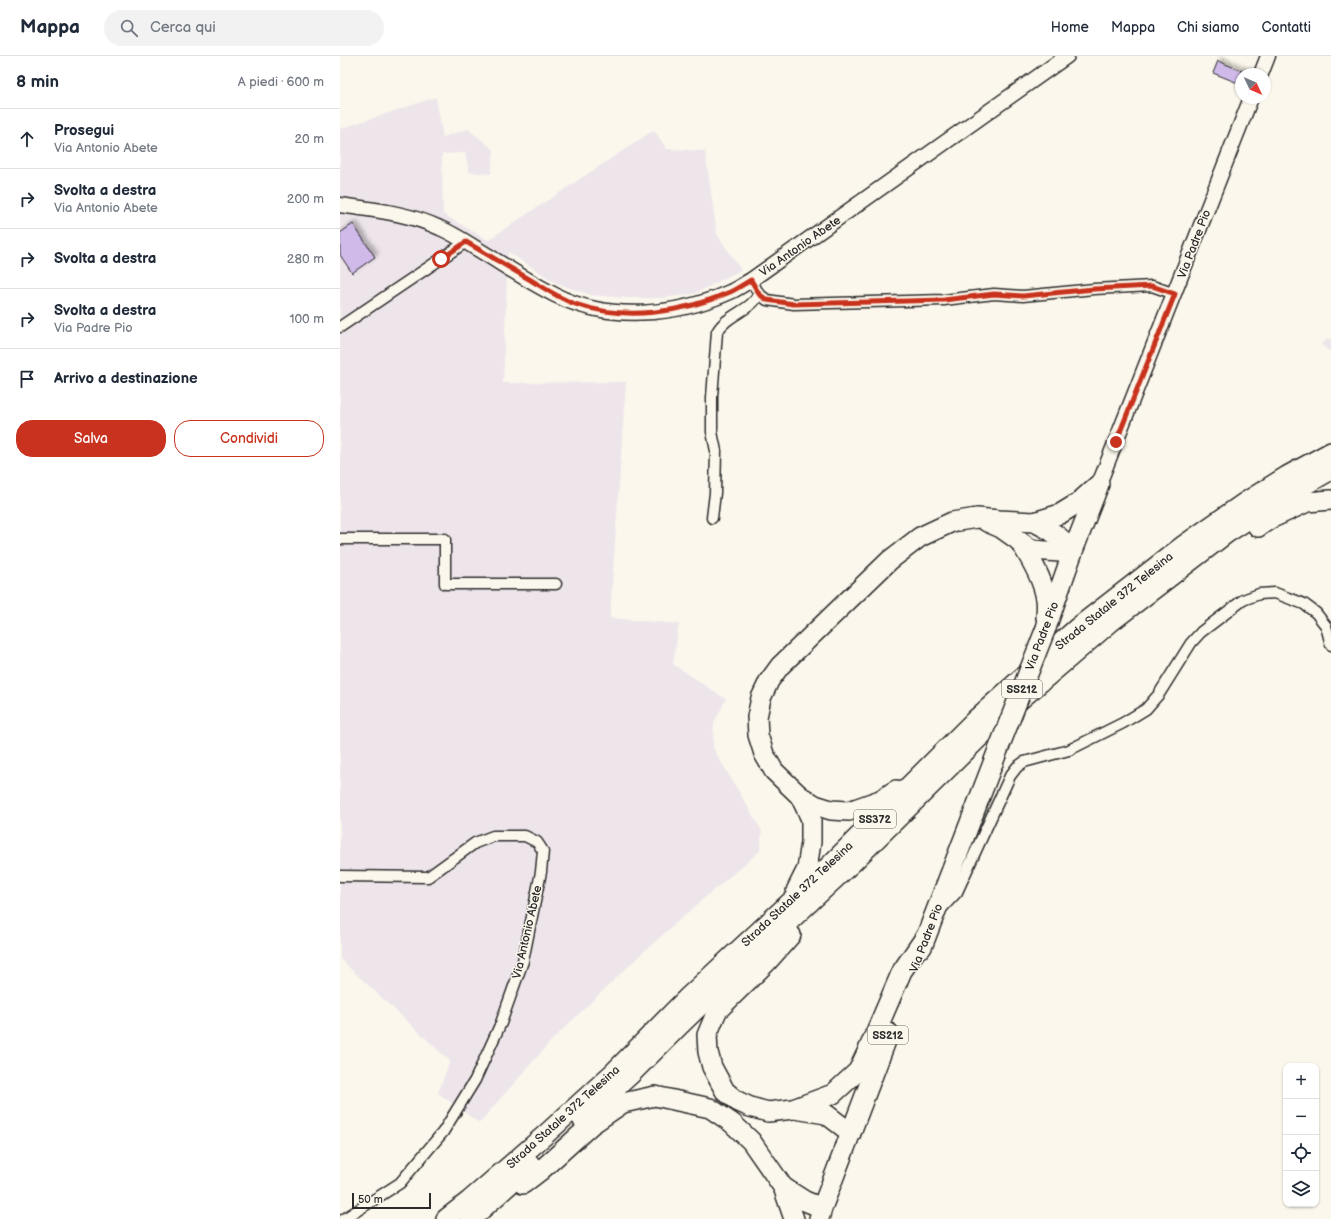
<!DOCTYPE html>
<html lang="it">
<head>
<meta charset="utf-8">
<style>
	body { margin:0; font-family:"Balsamiq Sans",sans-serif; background:#f2f2f3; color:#1f2937 }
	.controls { position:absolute; right:12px; bottom:12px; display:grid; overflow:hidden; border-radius:8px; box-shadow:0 1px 3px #0004 }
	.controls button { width:36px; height:36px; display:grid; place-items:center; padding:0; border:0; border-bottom:1px solid #e0e1e3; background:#fff; color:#1f2937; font:20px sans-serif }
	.compass { position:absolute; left:895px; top:12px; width:36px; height:36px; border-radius:50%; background:#fff; box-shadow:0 1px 3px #0004; rotate:134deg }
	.scale { position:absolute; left:12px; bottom:10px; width:79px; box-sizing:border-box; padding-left:4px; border:2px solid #2b2b2b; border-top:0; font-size:11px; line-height:14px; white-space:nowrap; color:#2b2b2b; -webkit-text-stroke:3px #fbf7ec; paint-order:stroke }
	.stop { position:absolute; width:12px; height:12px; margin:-9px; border:3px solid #c8321e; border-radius:50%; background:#fff }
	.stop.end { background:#c8321e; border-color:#fff; box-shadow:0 1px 4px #0008 }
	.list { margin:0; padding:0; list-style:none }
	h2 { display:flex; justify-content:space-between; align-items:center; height:52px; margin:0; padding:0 16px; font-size:17px }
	h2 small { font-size:13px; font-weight:400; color:#747a83 }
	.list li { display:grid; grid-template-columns:26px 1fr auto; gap:12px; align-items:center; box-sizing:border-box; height:60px; padding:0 16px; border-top:1px solid #e0e1e3 }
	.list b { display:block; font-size:15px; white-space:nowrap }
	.list p { margin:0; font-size:13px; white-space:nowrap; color:#747a83 }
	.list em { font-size:13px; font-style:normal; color:#747a83 }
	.actions { display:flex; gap:8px; padding:12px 16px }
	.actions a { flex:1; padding:9px 0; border:1px solid #c8321e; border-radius:16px; text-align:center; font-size:14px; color:#c8321e }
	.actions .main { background:#c8321e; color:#fff }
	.icon { flex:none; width:22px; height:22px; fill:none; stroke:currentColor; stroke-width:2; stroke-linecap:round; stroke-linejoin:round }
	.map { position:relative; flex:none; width:991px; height:1163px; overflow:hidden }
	header { display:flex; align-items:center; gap:24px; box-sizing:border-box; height:56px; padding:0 20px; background:#fff; border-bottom:1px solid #e0e1e3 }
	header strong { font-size:19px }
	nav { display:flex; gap:22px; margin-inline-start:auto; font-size:14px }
	.search { width:280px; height:36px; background:#f2f2f3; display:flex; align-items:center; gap:10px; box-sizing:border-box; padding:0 14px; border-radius:22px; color:#747a83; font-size:15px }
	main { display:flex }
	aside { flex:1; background:#fff }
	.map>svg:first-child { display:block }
</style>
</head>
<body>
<header>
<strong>Mappa</strong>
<div class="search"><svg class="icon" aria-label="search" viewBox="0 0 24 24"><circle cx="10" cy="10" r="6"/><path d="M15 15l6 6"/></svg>Cerca qui</div>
<nav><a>Home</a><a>Mappa</a><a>Chi siamo</a><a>Contatti</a></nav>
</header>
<main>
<aside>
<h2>8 min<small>A piedi · 600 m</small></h2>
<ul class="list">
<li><svg class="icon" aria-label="ahead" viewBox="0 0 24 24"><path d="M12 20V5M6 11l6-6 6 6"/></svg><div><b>Prosegui</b><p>Via Antonio Abete</p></div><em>20 m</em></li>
<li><svg class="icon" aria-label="right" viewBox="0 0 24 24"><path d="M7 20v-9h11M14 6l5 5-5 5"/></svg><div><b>Svolta a destra</b><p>Via Antonio Abete</p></div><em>200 m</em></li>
<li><svg class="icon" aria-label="right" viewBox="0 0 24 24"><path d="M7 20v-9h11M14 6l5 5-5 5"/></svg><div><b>Svolta a destra</b></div><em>280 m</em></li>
<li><svg class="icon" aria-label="right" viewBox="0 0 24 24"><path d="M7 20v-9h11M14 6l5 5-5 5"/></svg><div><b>Svolta a destra</b><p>Via Padre Pio</p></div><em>100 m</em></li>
<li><svg class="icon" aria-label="arrive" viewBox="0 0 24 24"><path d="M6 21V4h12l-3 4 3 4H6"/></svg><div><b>Arrivo a destinazione</b></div></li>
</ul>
<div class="actions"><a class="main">Salva</a><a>Condividi</a></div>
</aside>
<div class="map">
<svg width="991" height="1163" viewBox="0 0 991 1163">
	<defs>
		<filter id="shadow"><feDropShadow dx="3.5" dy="-3.5" stdDeviation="2" flood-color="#0004"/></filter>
	</defs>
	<rect width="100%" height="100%" fill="#fbf7ec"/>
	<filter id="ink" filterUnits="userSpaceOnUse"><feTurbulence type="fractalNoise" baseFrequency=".025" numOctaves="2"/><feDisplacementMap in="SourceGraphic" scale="8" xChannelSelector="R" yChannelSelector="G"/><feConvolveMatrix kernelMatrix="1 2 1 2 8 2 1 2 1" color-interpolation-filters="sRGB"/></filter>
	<g filter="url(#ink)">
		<g fill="#eee5eb">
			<path d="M96 41 103 81 128 73 154 94 151 118 129 116 125 97 102 98 103 158 148 184 314 74 327 93 365 95 377 178 401 214 354 238 322 242H286L250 239 216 227 168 196 163 327 286 326 270 562 339 568 333 608 386 643 374 667 373 692 422 775 420 795 362 844 299 900 212 984 139 1067 98 1037 110 1005 0 903V73Z"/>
			<path d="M987 283H991V296L981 289Z"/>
		</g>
		<g fill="#d0baea" stroke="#2b2b2b" filter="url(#shadow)">
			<path d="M878 5 902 15 898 27 873 17Z"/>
			<path d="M13 168 35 201 12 217 0 199V177Z"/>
		</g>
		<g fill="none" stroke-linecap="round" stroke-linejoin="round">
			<defs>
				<g id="street">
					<path d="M411 224 419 238 427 244 454 248 604 244 654 238 683 240 754 233 812 230 835 238"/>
					<path d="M0 271 126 186"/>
					<path d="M372 462 375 437 376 395 372 376V341L377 276C387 258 411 255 419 238"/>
					<path d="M0 483H105V528H216"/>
					<path d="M0 820 88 821 135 787 153 780H185L197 786 203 795 201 816 183 905 161 967 135 1024 103 1076 60 1127 4 1163"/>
					<path d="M602 852 617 836 670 720 677 711 684 706 729 694 783 667 806 653 819 638 851 587 861 576 903 544 919 538 935 537 964 548 976 557 986 570 991 589"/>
				</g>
				<g id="secondary">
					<path d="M921 18 928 0"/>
					<path d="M0 149C34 154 68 157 100 172 112 177 123 184 134 191 161 207 187 225 215 239 269 266 336 260 390 236 397 233 404 228 411 224L727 0"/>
					<path d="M759 428 911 42"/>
				</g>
				<g id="highway">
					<path d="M647 466 661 472 692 494 720 496 733 495"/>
					<path d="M694 466C711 474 721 481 733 495"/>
					<path d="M918 471 930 463 967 446 991 444"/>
					<path d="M680 486C691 503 703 523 706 543 707 549 706 556 706 562"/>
					<path d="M706 572 733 495 758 431"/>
					<path d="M556 734 540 744 509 755 491 754 475 749 460 740 434 715 424 698 418 679 417 661 421 642 429 625 440 610 550 504 580 481 612 466 637 462 659 464 694 466 720 458 738 447 759 428"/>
					<path d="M456 835 467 813 471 786V763L460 740"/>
					<path d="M451 879 427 906 377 955 367 979 368 996 372 1011 385 1035 397 1045 410 1051 428 1056 453 1053 493 1038 518 1015 529 992 562 915 586 880"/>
					<path d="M582 891 658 694"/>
					<path d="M455 1053 486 1058 511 1077"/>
					<path d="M242 1063 290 1019 339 970 398 913 514 805 661 660 772 565 887 477 937 445 991 414"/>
					<path d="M183 1128 200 1115 251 1069 283 1047 315 1040 370 1052 392 1067 411 1085 443 1131 454 1163"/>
					<path d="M443 1131 465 1145 482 1152"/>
					<path d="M106 1163 129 1145 205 1079 275 1015 348 941 484 815 635 664 737 572 844 489 904 447 947 420 991 396"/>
					<path d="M131 1163 191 1109"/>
					<path d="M479 1163 482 1152 549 977"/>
				</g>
			</defs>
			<use href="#street" stroke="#2b2b2b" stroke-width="13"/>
			<use href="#secondary" stroke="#2b2b2b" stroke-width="17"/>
			<use href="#highway" stroke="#2b2b2b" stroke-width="22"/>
			<use href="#street" stroke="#fbf7ec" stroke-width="10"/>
			<use href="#secondary" stroke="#fbf7ec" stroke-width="14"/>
			<use href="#highway" stroke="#fbf7ec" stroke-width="19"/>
			<defs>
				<path id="highway-bridge" d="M658 694 706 572"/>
			</defs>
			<use href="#highway-bridge" stroke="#2b2b2b" stroke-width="22" stroke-linecap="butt"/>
			<use href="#highway-bridge" stroke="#fbf7ec" stroke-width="19"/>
		</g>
	</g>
	<g fill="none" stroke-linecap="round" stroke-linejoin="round" filter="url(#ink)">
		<path stroke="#c8321e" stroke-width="5" d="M101 203 126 186C147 198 168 211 189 223 204 232 218 242 235 248 285 265 342 257 390 236 397 233 404 228 411 224L419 238 427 244 454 248 604 244 654 238 683 240 754 233 812 230 835 238 776 386"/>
	</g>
	<g text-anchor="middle" stroke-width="3" stroke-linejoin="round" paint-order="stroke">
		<g fill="#fbf7ec" stroke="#696865" stroke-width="1">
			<rect x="662" y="624" width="40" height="18" rx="3"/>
			<rect x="514" y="754" width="42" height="18" rx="3"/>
			<rect x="528" y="970" width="40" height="18" rx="3"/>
		</g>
		<g font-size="11" font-weight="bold" fill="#2b2b2b">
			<text x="682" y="637">SS212</text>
			<text x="535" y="767">SS372</text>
			<text x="548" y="983">SS212</text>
		</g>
		<g font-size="12" fill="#2b2b2b" stroke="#fbf7ec">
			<text transform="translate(854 188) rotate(-69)" y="4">Via Padre Pio</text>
			<text transform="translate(460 190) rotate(-35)" y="4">Via Antonio Abete</text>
			<text transform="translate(774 545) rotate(-39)" y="4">Strada Statale 372 Telesina</text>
			<text transform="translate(702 580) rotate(-69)" y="4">Via Padre Pio</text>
			<text transform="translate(457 838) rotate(-43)" y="4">Strada Statale 372 Telesina</text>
			<text transform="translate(187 876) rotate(-77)" y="4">Via Antonio Abete</text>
			<text transform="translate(586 882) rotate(-69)" y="4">Via Padre Pio</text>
			<text transform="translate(223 1061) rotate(-42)" y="4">Strada Statale 372 Telesina</text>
		</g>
	</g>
</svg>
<div class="controls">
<button>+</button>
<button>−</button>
<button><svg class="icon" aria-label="locate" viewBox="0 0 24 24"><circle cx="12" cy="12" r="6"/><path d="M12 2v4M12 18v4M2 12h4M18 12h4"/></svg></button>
<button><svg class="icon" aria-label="layers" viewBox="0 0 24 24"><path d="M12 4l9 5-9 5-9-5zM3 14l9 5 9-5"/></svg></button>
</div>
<svg class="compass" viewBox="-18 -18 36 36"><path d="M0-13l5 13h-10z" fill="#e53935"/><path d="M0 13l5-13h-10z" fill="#747a83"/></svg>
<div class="scale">50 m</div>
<div class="stop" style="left:101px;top:203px"></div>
<div class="stop end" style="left:776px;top:386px"></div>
</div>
</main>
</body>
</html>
